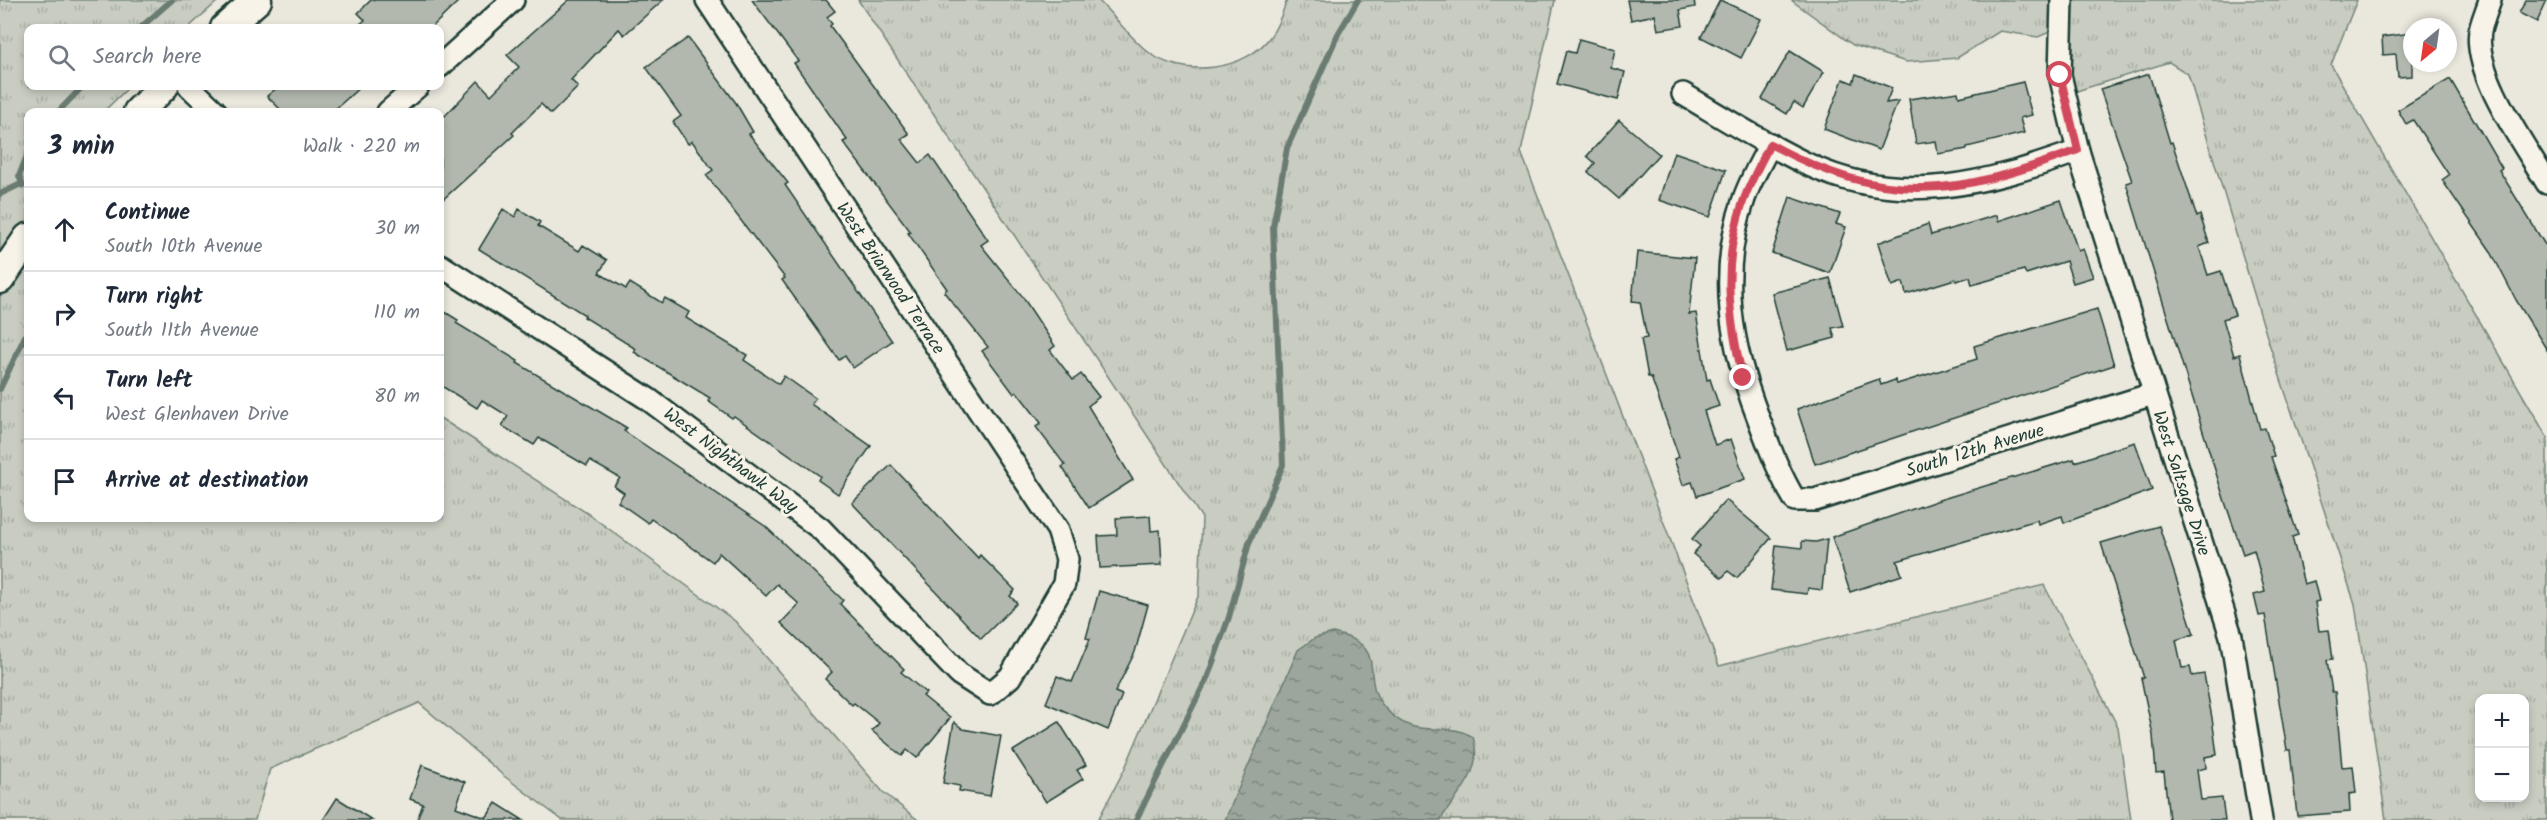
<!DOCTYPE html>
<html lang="en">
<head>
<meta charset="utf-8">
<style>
	body { margin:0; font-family:Kalam,sans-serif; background:#f6f6f7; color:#1f2937 }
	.controls { position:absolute; right:18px; bottom:18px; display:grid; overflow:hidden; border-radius:12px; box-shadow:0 3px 9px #0003 }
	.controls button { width:54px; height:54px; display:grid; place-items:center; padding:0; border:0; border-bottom:2px solid #e0e1e3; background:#fff; color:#1f2937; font:30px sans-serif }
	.compass { position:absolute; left:2403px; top:18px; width:54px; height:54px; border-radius:50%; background:#fff; box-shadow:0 3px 9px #0003; rotate:209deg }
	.stop { position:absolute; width:18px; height:18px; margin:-14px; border:4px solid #d1495b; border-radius:50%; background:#fff }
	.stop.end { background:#d1495b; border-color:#fff; box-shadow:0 2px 6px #0008 }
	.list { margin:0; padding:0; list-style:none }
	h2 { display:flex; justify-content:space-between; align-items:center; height:78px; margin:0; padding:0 24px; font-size:26px }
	h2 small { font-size:20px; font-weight:400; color:#747a83 }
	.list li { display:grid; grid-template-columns:39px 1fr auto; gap:18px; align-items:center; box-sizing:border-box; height:84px; padding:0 24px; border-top:2px solid #e0e1e3 }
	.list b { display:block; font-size:22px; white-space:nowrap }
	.list p { margin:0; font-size:20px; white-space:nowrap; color:#747a83 }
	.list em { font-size:20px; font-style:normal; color:#747a83 }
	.icon { flex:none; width:33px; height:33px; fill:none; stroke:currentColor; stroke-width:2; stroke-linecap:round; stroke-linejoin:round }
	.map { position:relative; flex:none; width:2547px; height:820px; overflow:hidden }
	.search { position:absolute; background:#fff; box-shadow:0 3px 9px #0003; left:24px; top:24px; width:420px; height:66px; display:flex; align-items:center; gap:15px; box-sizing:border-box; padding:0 21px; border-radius:12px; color:#747a83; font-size:22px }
	.panel { position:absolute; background:#fff; box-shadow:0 3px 9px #0003; left:24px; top:108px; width:420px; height:414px; border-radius:12px }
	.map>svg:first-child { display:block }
</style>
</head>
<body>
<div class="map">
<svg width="2547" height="820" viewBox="0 0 2547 820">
	<defs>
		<pattern id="grass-tufts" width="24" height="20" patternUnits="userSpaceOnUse" patternTransform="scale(1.5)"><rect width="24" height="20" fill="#c8ccc1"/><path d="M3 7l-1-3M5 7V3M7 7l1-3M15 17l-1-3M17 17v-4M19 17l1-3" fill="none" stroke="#abb0a6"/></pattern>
		<pattern id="water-ripples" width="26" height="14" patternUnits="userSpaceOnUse" patternTransform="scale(1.5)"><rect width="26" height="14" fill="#9ca69c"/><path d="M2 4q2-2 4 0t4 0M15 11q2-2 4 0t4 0" fill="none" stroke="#7f8880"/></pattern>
	</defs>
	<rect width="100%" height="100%" fill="#eae8dd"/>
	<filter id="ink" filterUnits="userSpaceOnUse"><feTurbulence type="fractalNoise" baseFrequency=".0167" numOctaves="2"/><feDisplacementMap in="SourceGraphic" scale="12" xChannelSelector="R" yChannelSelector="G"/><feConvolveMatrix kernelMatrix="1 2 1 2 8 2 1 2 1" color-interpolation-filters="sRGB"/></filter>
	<g filter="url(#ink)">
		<g fill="url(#grass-tufts)" stroke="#74847a" stroke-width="1.5" fill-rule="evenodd">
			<path d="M0 0H219L188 28H28V86H130L103 112H28V518H440V418L587 513 735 621 883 792 918 820H562L504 776 419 703 270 769 255 820H0Z"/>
			<path d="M858 0H1098C1114 16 1129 36 1147 51 1180 79 1248 72 1272 34 1279 24 1283 11 1287 0H1555L1521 152 1719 666 2044 585 2118 727 2131 820H1098L1125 768 1199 594 1202 518Z"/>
			<path d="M1791 0H2357L2331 65 2547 437V820H2386L2355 604 2267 337 2188 74 2169 62 2064 95 2059 28 2038 37 2000 31 1957 58 1906 62 1853 45ZM2480 698H2524V798H2480Z"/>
		</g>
		<path fill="url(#water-ripples)" stroke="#6a7c72" stroke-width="1.5" d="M1333 633C1393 646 1357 677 1385 708 1417 744 1443 718 1473 737 1484 772 1458 793 1440 820H1225L1298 650 1315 638Z"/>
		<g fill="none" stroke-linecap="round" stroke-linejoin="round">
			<g stroke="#6a7c72" stroke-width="6">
				<path d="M140 28 172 0"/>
				<path d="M58 112 83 86"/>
				<path d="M23 186 19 176 28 153"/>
				<path d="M0 194 21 184"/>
				<path d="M0 389 28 330"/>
				<path d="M1136 820 1208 676 1229 617 1249 543 1283 465 1273 227 1287 148 1338 34 1358 0"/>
			</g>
		</g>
		<g fill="#b2b8ae" stroke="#1f3d34" stroke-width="1.5">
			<path d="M371 0H460L431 28H355L365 20 358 13Z"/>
			<path d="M569 0H663L624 35 619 29 571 80 578 87 551 114 541 104 512 133 514 135 440 202V121L478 81 491 95 519 67 507 55Z"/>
			<path d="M752 0H826L835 11 827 17 832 24 830 26 909 134 901 139 920 163 930 155 988 240 981 245 1022 296 1055 346 1050 350 1073 380 1081 374 1099 397 1088 406 1133 480 1089 508 1062 467 1065 465 1036 427 1041 423 1017 392 1014 394 982 351 988 347 944 292 947 289 908 233 911 232 843 142 847 140 794 63 798 61Z"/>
			<path d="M1627 0H1694L1695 7 1680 10 1683 26 1658 30 1655 15 1631 20Z"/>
			<path d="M1720 0 1761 19 1741 58 1701 37Z"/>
			<path d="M2526 0H2547L2537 22 2519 13Z"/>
			<path d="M2412 33V76L2398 77 2396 54 2383 55 2382 37Z"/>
			<path d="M688 38 736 103 753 132 749 134 788 183 785 185 892 341 853 368 845 356 839 360 782 280 785 278 706 175 713 170 692 141 688 144 673 122 681 116 646 67Z"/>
			<path d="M1579 39 1615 49 1611 68 1625 72 1618 100 1557 84 1566 51 1575 53Z"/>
			<path d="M1790 51 1824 72 1803 108 1794 102 1787 114 1762 99Z"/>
			<path d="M1856 74 1892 88 1886 103 1898 101 1879 150 1824 129 1843 79 1853 83Z"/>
			<path d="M2149 74 2170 143 2172 142 2197 217 2200 215 2209 243 2199 247 2208 275 2221 271 2235 315 2223 319 2234 356 2240 354 2260 429 2265 428 2274 456 2271 457 2298 535 2292 537 2304 584 2314 581 2319 601 2315 602 2319 631 2329 630 2333 659 2327 660 2332 692H2335L2342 767 2353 766 2356 793 2349 794 2350 812 2297 816 2290 750H2287L2265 615 2259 616 2254 595 2265 592 2254 550 2243 554 2225 502 2126 183 2132 181 2100 89Z"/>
			<path d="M2450 79 2502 168 2499 170 2547 248V350L2516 300 2490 250 2442 180 2449 175 2413 120 2406 124 2398 110Z"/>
			<path d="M2023 82 2032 115 2020 118 2024 133 1967 147V149L1938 154 1936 141 1916 144 1909 99 1958 92 1959 97Z"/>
			<path d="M279 86H361L332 112H283L267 96Z"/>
			<path d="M1619 120 1659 154 1619 199 1588 172 1595 163 1587 156Z"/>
			<path d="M1674 152 1726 170 1710 217 1659 200Z"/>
			<path d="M1790 197 1840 214 1836 224 1846 227 1830 273 1772 253Z"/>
			<path d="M2061 200 2078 251 2083 249 2093 277 2073 283 2066 261 2026 274 2024 270 1972 285 1970 277 1956 281 1955 279 1906 294 1903 282 1892 286 1878 243 1928 224 1931 235 1997 215 1998 221Z"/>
			<path d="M503 209 515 217 519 209 540 222 538 226 579 251 583 245 607 260 599 273 626 289 630 283 662 303 665 298 689 312 686 318 747 355 744 360 779 384 784 376 815 398 811 404 871 446 838 494 818 480 820 476 734 416 732 418 708 401 710 398 634 352 636 349 584 317 585 315 479 249Z"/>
			<path d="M1637 252 1695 258 1689 314 1696 313 1707 380 1710 379 1719 406 1704 411 1715 445 1731 439 1745 479 1697 496 1692 482 1683 485 1674 459 1679 457 1651 377H1648L1641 339 1647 338 1640 302 1632 301Z"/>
			<path d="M1830 278 1843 326 1832 328 1835 338 1787 351 1772 293Z"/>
			<path d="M440 309 458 320 456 323 518 361 517 363 627 428 624 431 765 526 800 559 843 600 840 604 904 669 901 672 926 693 923 696 950 718 917 758 907 750 902 756 872 731 879 723 854 703 852 705 825 679 832 672 781 623 799 604 777 584 766 596 719 553 713 562 651 519 648 523 618 502 624 493 614 486 620 478 590 461 587 466 539 438 534 445 502 426 508 416 482 400 477 408 440 385Z"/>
			<path d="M2097 309 2114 365 1815 464 1797 409 1879 379 1881 385 1895 380 1897 384 1977 359 1974 346Z"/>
			<path d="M2135 442 2152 490 2064 523 2062 516 2038 524 2037 520 1897 561 1902 575 1850 592 1832 537 1939 500 2074 459 2075 462Z"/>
			<path d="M891 465 978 558 980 555 1015 590 1010 596 1017 603 981 639 852 503Z"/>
			<path d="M1726 500 1771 538 1737 578 1728 571 1722 578 1693 554 1700 546 1692 539Z"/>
			<path d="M1150 516 1151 531 1160 530 1162 565 1100 568 1098 536 1117 535 1116 518Z"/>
			<path d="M2159 526 2194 634 2176 640 2182 668 2190 667 2192 676 2204 674 2212 718 2217 755 2205 757 2206 768 2197 770 2201 800 2222 798 2225 820H2169L2164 772 2156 773 2153 735 2141 678H2144L2101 543Z"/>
			<path d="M1827 539 1822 590 1808 588 1807 594 1771 590 1776 545 1802 548V541L1816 542Z"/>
			<path d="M1099 591 1148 605 1135 652 1115 692 1122 695 1108 730 1046 703 1057 676 1072 682 1090 639 1086 638Z"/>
			<path d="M954 722 963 729 1001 736 990 796 959 791 960 786 943 783Z"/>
			<path d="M1059 722 1086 765 1077 770 1083 779 1046 802 1013 751Z"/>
			<path d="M422 765 465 782 456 807 486 818 496 803 523 820H417L423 804 410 799Z"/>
			<path d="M337 798 372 820H323Z"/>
		</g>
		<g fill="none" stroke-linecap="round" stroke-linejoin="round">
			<defs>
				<g id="street">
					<path d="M2062 0 2060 75 2078 151 2231 636 2261 820"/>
					<path d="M2490 0C2487 10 2482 21 2480 31 2473 75 2525 145 2547 183"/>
					<path d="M440 66 513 0"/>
					<path d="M189 86 216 112"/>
					<path d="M1683 94C1724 118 1766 145 1809 165 1900 208 1989 183 2078 151"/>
					<path d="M388 112 418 86"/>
					<path d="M1770 144C1761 163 1749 182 1743 202 1718 275 1731 347 1758 417 1769 446 1779 474 1795 500H1815L2153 394"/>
					<path d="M440 265 648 399 821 529 959 674 990 694 1010 677 1064 584 1067 559 1058 530 707 0"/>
				</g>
				<g id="secondary">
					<path d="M225 28 257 0"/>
					<path d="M138 112 164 86"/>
					<path d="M0 279 28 238"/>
				</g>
			</defs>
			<use href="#street" stroke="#1f3d34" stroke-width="26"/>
			<use href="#secondary" stroke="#1f3d34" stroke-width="33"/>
			<use href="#street" stroke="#f7f3e8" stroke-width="21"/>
			<use href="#secondary" stroke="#f7f3e8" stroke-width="28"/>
		</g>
	</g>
	<g fill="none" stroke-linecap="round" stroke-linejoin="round" filter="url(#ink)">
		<path stroke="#d1495b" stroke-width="8" d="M1743 378C1728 318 1722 261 1743 202 1750 182 1761 163 1770 144 1887 208 1958 195 2078 150L2060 75"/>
	</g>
	<g text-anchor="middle" stroke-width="6" stroke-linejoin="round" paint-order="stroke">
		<g font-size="18" fill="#1f3d34" stroke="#f7f3e8">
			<text transform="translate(891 278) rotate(56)" y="6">West Briarwood Terrace</text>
			<text transform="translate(1975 450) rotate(-17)" y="6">South 12th Avenue</text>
			<text transform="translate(731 460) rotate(37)" y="6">West Nighthawk Way</text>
			<text transform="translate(2182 483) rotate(72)" y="6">West Saltsage Drive</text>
		</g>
	</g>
</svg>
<div class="controls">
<button>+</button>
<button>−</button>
</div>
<svg class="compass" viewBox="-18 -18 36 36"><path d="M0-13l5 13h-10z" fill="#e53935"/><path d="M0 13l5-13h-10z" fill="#747a83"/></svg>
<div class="stop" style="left:2060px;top:75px"></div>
<div class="stop end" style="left:1743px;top:378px"></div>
<div class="search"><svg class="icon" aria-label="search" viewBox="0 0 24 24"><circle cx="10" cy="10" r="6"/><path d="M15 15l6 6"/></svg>Search here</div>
<section class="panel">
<h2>3 min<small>Walk · 220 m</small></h2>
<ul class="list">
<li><svg class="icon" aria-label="ahead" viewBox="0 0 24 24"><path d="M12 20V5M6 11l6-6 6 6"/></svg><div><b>Continue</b><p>South 10th Avenue</p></div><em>30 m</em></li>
<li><svg class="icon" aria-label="right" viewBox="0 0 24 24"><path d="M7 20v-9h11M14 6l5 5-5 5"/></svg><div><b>Turn right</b><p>South 11th Avenue</p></div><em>110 m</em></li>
<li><svg class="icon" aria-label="left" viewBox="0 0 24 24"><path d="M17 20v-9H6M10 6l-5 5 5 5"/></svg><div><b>Turn left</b><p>West Glenhaven Drive</p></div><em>80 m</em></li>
<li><svg class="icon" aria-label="arrive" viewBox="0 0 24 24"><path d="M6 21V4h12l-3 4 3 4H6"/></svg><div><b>Arrive at destination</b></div></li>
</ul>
</section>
</div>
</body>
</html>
